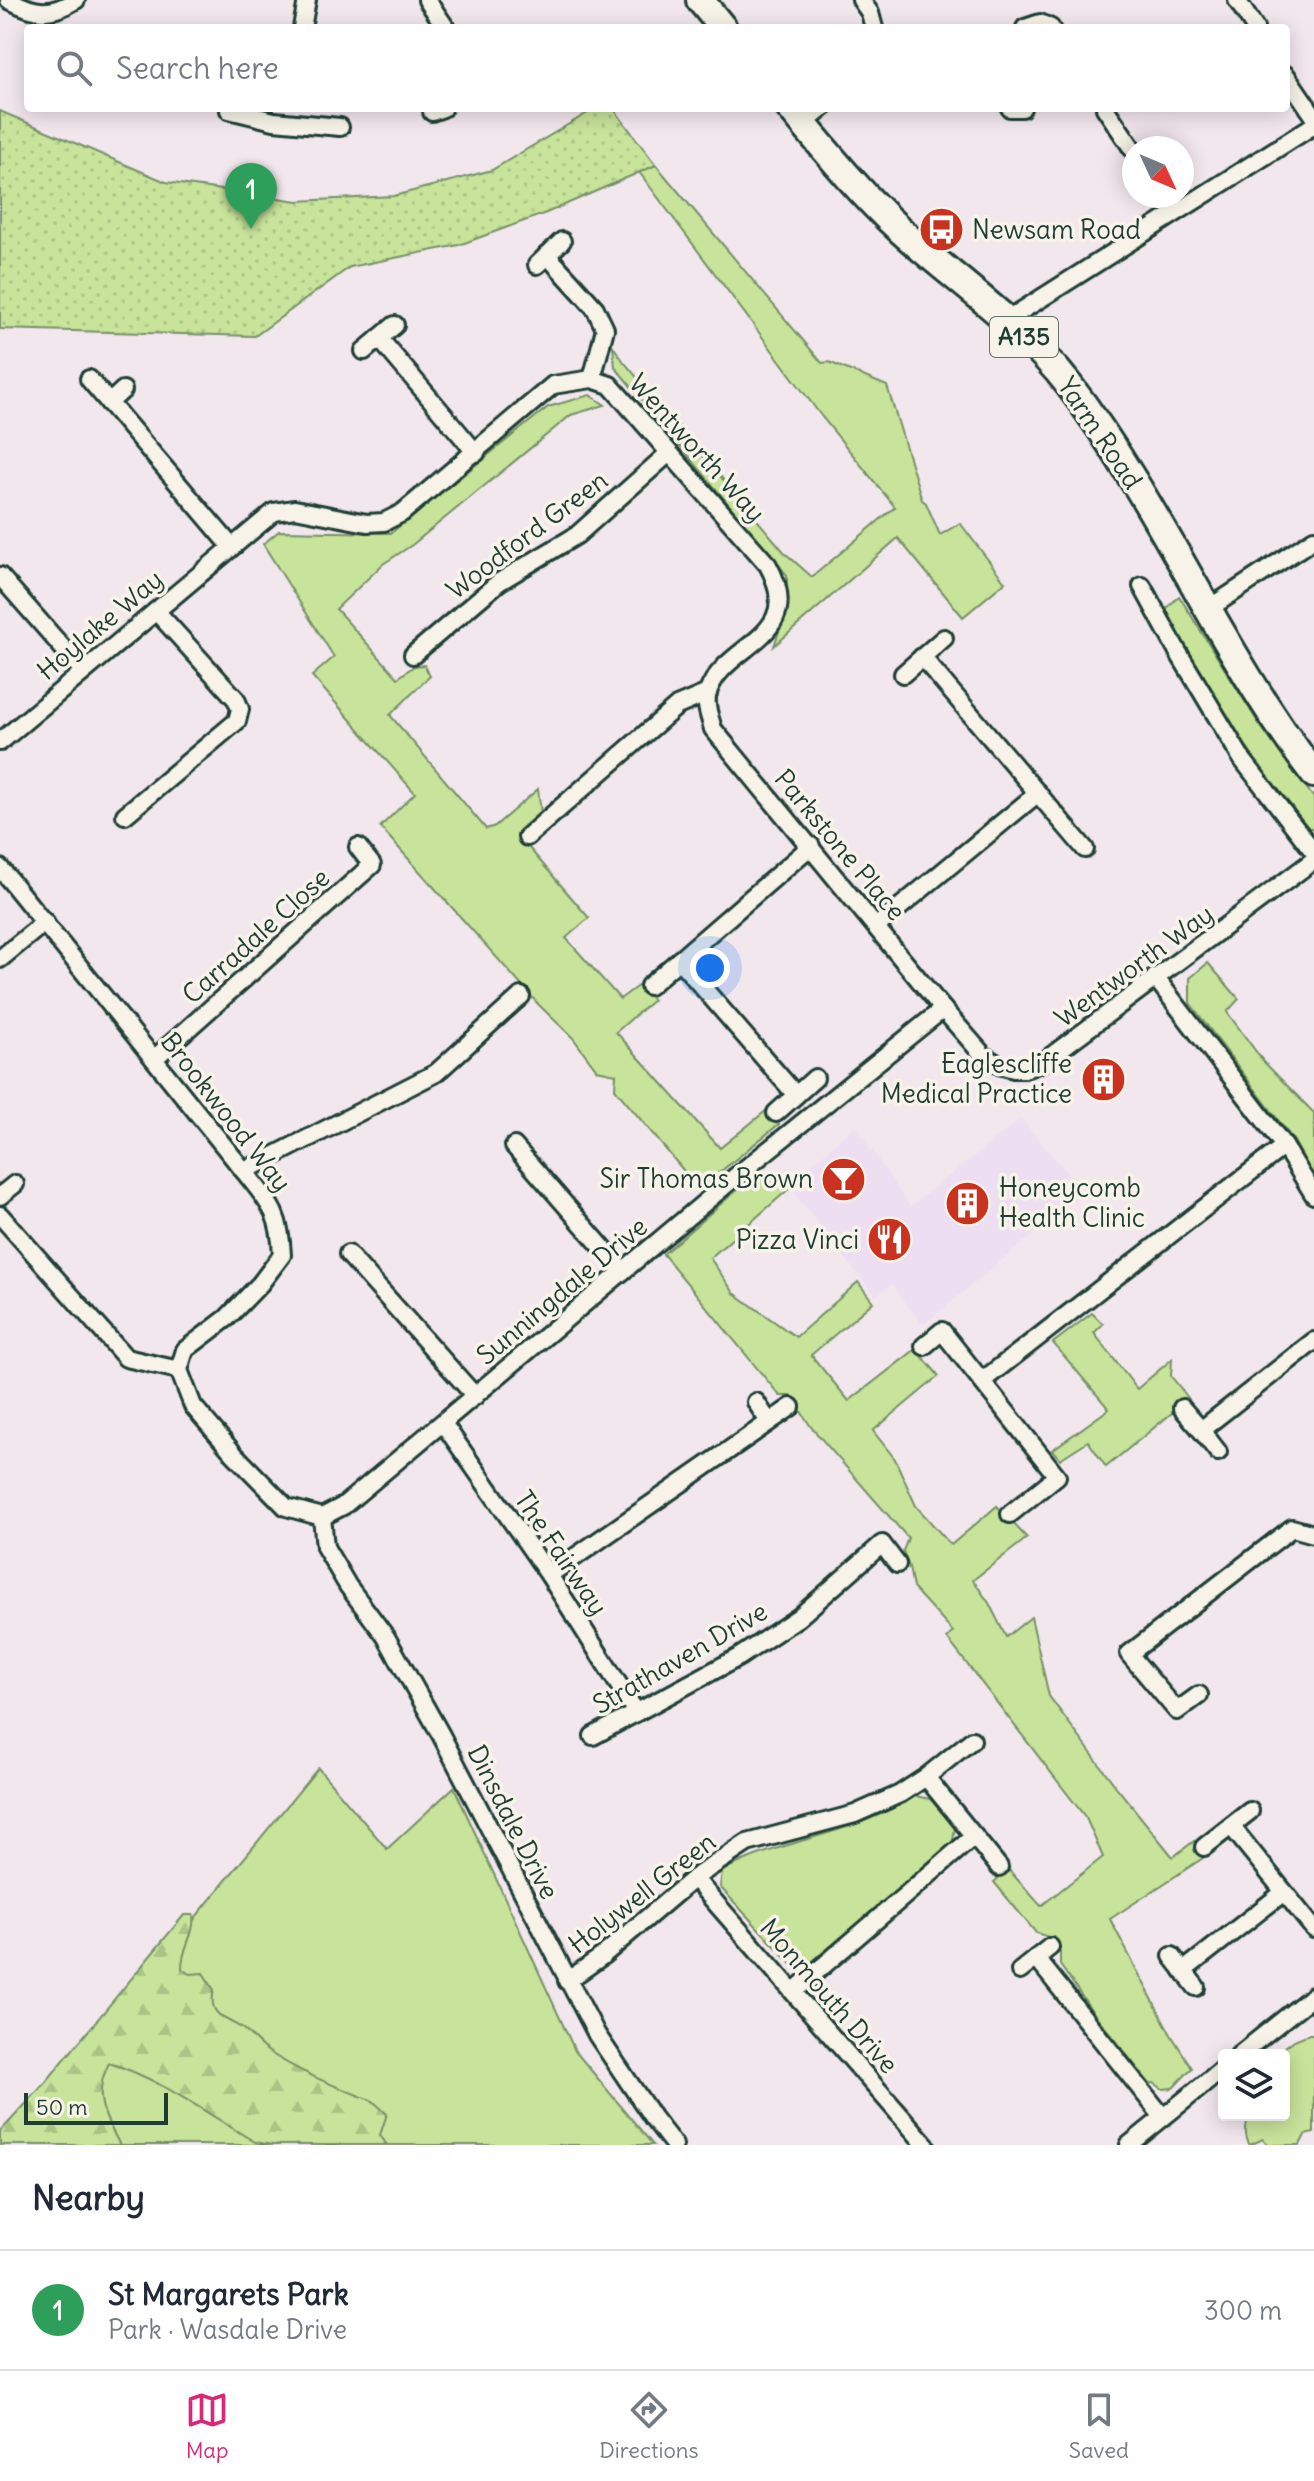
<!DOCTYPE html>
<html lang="en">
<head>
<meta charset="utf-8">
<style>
	body { margin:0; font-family:Delius,sans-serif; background:#f6f6f7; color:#1f2937 }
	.controls { position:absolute; right:24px; bottom:24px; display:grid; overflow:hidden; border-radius:8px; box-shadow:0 4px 20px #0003 }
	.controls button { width:72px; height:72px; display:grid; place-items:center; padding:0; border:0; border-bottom:2px solid #e0e1e3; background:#fff; color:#1f2937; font:40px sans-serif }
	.compass { position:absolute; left:1122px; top:136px; width:72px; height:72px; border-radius:50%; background:#fff; box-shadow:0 4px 20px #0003; rotate:134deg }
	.scale { position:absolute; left:24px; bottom:20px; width:144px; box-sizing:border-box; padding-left:8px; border:4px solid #1f3d34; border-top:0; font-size:22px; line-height:28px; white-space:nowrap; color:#1f3d34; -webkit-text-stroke:6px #f7f3e8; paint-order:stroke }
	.you { position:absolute; left:710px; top:968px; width:28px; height:28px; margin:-20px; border:6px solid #fff; border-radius:50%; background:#1a73e8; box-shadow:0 0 0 12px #1a73e833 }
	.badge { display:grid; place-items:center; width:52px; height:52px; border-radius:50%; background:#db2777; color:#fff; font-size:26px; font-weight:700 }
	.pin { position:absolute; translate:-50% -66px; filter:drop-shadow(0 2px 4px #0008) }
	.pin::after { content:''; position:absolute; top:42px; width:28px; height:24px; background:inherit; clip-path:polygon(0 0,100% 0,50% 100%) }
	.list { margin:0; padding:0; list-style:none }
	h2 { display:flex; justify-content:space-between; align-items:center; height:104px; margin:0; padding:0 32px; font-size:34px }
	h2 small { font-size:26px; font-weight:400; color:#747a83 }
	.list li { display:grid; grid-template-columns:52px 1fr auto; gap:24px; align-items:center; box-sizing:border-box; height:120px; padding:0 32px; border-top:2px solid #e0e1e3 }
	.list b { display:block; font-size:30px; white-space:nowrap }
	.list p { margin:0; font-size:26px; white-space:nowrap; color:#747a83 }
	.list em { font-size:26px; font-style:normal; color:#747a83 }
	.icon { flex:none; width:44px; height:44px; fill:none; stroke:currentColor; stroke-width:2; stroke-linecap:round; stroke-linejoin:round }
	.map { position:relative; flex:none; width:1314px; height:2145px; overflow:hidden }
	.search { position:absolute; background:#fff; box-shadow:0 4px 20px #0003; left:24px; right:24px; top:24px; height:88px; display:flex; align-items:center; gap:20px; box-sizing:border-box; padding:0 28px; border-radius:8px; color:#747a83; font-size:30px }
	.sheet { height:224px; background:#fff }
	nav { display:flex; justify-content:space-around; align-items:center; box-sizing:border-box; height:112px; border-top:2px solid #e0e1e3; background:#fff; font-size:22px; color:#747a83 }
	nav a { display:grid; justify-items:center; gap:4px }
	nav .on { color:#db2777 }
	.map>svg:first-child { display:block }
</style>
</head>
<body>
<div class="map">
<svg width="1314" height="2145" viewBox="0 0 1314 2145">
	<defs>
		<pattern id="forest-firs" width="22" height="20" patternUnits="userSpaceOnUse" patternTransform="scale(2)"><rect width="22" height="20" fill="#c8e39a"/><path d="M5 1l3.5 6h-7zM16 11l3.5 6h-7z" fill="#abc485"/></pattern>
		<pattern id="park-dots" width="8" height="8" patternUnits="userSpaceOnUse" patternTransform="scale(2)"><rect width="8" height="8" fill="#c8e39a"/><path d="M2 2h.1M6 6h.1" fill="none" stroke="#abc485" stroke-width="1.8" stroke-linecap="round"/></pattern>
	</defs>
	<rect width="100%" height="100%" fill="#f2e7ed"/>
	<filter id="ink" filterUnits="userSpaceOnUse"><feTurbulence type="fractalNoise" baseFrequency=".0125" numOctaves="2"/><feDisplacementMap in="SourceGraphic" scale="16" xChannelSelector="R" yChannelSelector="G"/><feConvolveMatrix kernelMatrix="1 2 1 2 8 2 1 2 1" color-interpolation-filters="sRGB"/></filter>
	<g filter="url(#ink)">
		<path fill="#eedef1" d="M1021 1119 1084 1193 923 1325 892 1284 875 1296 788 1185 855 1126 910 1207Z"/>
		<g fill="#c8e39a" stroke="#749067" stroke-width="2">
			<path d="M656 165 822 363 829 362 887 386 922 500 926 503 940 535 960 523 1005 582 963 617 898 538 774 646 787 608V575L615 367 613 346 624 362 785 553 812 577 895 507 822 417 639 172Z"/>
			<path d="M590 395 605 405 571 415 412 545 383 564 336 609 398 678 414 666 424 665 430 676 390 715 486 829 495 826 538 789 541 812 517 834 589 918 566 938 620 999 639 985 653 1000 616 1032 720 1148 767 1110 779 1124 699 1189 615 1089 616 1074 597 1070 573 1038 539 1005 380 827 415 793 312 676 334 657 263 544 279 531 391 533 548 407Z"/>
			<path d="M1179 596 1259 724 1314 798V828H1309C1250 763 1203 689 1166 609Z"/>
			<path d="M1208 963 1239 999 1227 1012 1263 1061 1314 1113V1178L1294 1141 1190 1003V978Z"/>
			<path d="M752 1177 790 1188 710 1258 734 1293 796 1337 858 1282 873 1302 811 1355 849 1401 916 1349 939 1376 873 1431 895 1459 916 1506 951 1545 997 1506 1027 1538 973 1580 989 1603 1006 1637 1031 1617 1049 1696 1117 1788 1173 1857 1194 1841 1206 1856 1110 1919 1170 2033 1192 2068 1173 2088 1163 2089 1154 2083 1150 2084 1093 2012 1060 1965V1952L1049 1937 1036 1933 994 1882 1008 1869 1041 1906 1103 1857 1086 1818 947 1638 953 1632 913 1588 909 1567 903 1551 908 1538 811 1427 791 1396H780L663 1254Z"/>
			<path d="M1092 1313 1103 1324 1094 1333 1137 1389 1172 1359 1171 1376 1189 1399 1106 1467 1088 1441 1060 1459 1052 1450 1109 1409 1053 1343Z"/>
			<path d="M318 1768 387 1849 454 1787 575 2051 653 2145H9Z"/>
			<path d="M915 1796 930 1799 955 1827 952 1847 799 1972 720 1887 722 1871C784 1838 857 1834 915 1796Z"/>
			<path d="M1309 2034H1314V2133L1305 2135 1300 2145H1269L1263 2139 1250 2145C1244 2137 1245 2124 1250 2115H1284V2055H1275L1294 2040Z"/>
		</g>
		<path fill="url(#forest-firs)" stroke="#749067" stroke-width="2" d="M184 1915H193C196 1933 181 1949 182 1969L190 1974 203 1973 214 1990C207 2017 227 2018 243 2029 251 2035 258 2044 266 2050 298 2072 337 2087 373 2101L387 2114 380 2135 387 2145H272L255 2142C208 2114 161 2079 109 2063 92 2095 104 2116 120 2145H0V2132L45 2083Z"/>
		<path fill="url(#park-dots)" stroke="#749067" stroke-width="2" d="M596 108H613L656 165 546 213 459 245 350 267 255 336 0 329V111L166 182 298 201 394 196 492 170Z"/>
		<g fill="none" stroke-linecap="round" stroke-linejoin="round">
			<defs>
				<g id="minor">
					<path d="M9 0C36 14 50 16 76 0"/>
					<path d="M427 0 446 28"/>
					<path d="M861 0 870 13 874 28"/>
					<path d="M1237 0 1255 28"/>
					<path d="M302 28 307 0"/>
					<path d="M1025 28 1040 23 1051 28"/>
					<path d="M1286 75 1314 116"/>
					<path d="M1010 108H1022"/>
					<path d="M1105 108 1134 151"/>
					<path d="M229 110 274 121 340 127"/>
					<path d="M432 112 443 108"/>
					<path d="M803 124 823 108"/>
					<path d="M547 255 595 308 605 329 592 379"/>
					<path d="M537 265 562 241"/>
					<path d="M1007 320 1314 125"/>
					<path d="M379 338 476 453"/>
					<path d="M364 351 395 325"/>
					<path d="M89 379 231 546"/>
					<path d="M109 403 123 390"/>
					<path d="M0 576 83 671"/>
					<path d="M1142 586 1178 652 1242 759 1314 852"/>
					<path d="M1208 609 1314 539"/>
					<path d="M413 655 499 582 577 535 669 453"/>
					<path d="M922 657 1085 849"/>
					<path d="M903 674 944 638"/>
					<path d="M0 742 274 512 295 509 367 523 384 522 402 513 553 385 592 379 610 385 768 565C808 639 725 642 708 692 704 704 710 717 713 729L943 1009 983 1055 999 1065 1014 1069H1025L1043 1062 1314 860"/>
					<path d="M125 815 237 721 240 709 236 699 156 611"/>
					<path d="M527 837 677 706 708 693"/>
					<path d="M0 868 244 1171C270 1204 280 1212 282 1255L260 1284 227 1318 185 1350 179 1370 193 1406 235 1455 286 1507 322 1517"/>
					<path d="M877 926 1038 793"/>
					<path d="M0 959 45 922"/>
					<path d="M679 960 796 1095"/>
					<path d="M1155 977 1284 1146 1314 1195"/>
					<path d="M649 986 811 846"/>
					<path d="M155 1058 372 865 358 847"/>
					<path d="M776 1113 815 1078"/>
					<path d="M514 1146 623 1271"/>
					<path d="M244 1171 436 1073 521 996"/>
					<path d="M0 1196 15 1184"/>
					<path d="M0 1215 126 1358 179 1370"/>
					<path d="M348 1254 475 1396"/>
					<path d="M924 1346 942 1331 1057 1476 1010 1514"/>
					<path d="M982 1381 1284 1146"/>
					<path d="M756 1402 769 1422"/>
					<path d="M1182 1408 1201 1430"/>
					<path d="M443 1423 549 1575 636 1712"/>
					<path d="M1218 1452 1201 1430 1314 1341"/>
					<path d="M322 1517 343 1506 735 1177 943 1009"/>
					<path d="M322 1517 325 1547 348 1586 386 1637 441 1735 597 2035 653 2118 674 2145"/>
					<path d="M549 1575 791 1407"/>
					<path d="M1199 1695 1177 1711 1129 1654 1292 1528 1314 1534"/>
					<path d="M593 1736 739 1657 799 1617 882 1544 897 1564"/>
					<path d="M926 1777 999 1867"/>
					<path d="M1231 1826 1314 1929"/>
					<path d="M1204 1847 1250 1811"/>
					<path d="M694 1878 926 2145"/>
					<path d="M1172 1956 1196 1987"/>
					<path d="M1036 1958 1163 2117"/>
					<path d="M1020 1971 1050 1947"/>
					<path d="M1183 1971 1284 1892"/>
					<path d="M567 1981 601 1957 694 1878 747 1843 855 1814 900 1794 926 1777 972 1740"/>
					<path d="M794 1991 974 1836"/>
					<path d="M1239 2055 1314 1995"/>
					<path d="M1129 2145 1224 2068"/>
				</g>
				<g id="primary">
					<path d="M700 0 723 28"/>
					<path d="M790 108C825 150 859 192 899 229 956 281 1022 324 1069 385 1162 507 1220 652 1314 774"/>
				</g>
			</defs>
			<use href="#minor" stroke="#1f3d34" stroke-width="22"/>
			<use href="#primary" stroke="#1f3d34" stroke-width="32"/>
			<use href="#minor" stroke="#f7f3e8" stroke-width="16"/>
			<use href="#primary" stroke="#f7f3e8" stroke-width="26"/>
		</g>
	</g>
	<defs>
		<symbol id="bus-disc" viewBox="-11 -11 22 22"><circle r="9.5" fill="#c8321e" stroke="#f7f3e8"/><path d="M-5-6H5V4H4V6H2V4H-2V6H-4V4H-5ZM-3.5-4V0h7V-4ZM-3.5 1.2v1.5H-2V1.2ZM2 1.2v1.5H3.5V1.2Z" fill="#fff"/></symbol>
		<symbol id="building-disc" viewBox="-11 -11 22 22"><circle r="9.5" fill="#c8321e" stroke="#f7f3e8"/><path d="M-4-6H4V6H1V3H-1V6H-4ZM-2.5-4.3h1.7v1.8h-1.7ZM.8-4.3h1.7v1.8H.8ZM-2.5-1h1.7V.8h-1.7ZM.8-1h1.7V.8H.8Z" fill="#fff"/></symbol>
		<symbol id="bar-disc" viewBox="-11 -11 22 22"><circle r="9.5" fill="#c8321e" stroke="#f7f3e8"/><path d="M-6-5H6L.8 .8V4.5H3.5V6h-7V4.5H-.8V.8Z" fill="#fff"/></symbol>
		<symbol id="restaurant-disc" viewBox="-11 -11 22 22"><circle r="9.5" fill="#c8321e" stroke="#f7f3e8"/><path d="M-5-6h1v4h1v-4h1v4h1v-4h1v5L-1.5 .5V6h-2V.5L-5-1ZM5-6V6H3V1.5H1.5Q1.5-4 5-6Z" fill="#fff"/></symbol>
	</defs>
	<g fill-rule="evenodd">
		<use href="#bus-disc" x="916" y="204" width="51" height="51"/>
		<use href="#building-disc" x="1078" y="1054" width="51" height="51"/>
		<use href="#bar-disc" x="818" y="1154" width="51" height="51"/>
		<use href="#building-disc" x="942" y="1178" width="51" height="51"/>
		<use href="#restaurant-disc" x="864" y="1214" width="51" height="51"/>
	</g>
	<g text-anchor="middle" stroke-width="7" stroke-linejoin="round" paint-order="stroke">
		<rect fill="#f7f3e8" stroke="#60746a" stroke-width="2" x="990" y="317" width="68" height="40" rx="6"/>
		<g font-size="24" font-weight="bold" fill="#1f3d34">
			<text x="1024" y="345">A135</text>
		</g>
		<g font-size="26" fill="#1f3d34" stroke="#f7f3e8" text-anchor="end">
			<text x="972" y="239" text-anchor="start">Newsam Road</text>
			<text x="1072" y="1073">Eaglescliffe<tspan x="1072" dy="30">Medical Practice</tspan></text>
			<text x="813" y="1188">Sir Thomas Brown</text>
			<text x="999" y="1197" text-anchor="start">Honeycomb<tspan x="999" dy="30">Health Clinic</tspan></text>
			<text x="859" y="1249">Pizza Vinci</text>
		</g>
		<g font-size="26" fill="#1f3d34" stroke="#f7f3e8">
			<text transform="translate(1100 433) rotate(56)" y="9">Yarm Road</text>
			<text transform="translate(697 448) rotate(48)" y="9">Wentworth Way</text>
			<text transform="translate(527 535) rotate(-37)" y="9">Woodford Green</text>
			<text transform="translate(100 625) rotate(-40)" y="9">Hoylake Way</text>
			<text transform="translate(840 845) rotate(50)" y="9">Parkstone Place</text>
			<text transform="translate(256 936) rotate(-42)" y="9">Carradale Close</text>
			<text transform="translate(1134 966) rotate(-36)" y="9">Wentworth Way</text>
			<text transform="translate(226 1112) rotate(52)" y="9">Brookwood Way</text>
			<text transform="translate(562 1291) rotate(-40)" y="9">Sunningdale Drive</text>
			<text transform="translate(561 1553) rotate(56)" y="9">The Fairway</text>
			<text transform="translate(680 1658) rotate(-30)" y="9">Strathaven Drive</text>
			<text transform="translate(513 1822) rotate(63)" y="9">Dinsdale Drive</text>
			<text transform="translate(642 1893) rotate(-38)" y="9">Holywell Green</text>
			<text transform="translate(829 1996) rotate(49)" y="9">Monmouth Drive</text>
		</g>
	</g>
</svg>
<div class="controls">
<button><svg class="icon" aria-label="layers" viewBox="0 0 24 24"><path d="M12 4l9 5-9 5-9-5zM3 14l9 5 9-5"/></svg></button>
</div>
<svg class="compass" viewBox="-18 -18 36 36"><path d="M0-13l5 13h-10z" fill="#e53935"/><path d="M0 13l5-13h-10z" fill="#747a83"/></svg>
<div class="scale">50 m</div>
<div class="you"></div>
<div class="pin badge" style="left:251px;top:229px;background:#2e9e5b">1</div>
<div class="search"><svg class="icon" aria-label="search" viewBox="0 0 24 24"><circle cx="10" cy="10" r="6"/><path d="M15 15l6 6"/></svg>Search here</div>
</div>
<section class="sheet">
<h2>Nearby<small></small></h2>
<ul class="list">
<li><span class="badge" style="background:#2e9e5b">1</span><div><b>St Margarets Park</b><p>Park · Wasdale Drive</p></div><em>300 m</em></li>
</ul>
</section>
<nav>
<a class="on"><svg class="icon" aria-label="map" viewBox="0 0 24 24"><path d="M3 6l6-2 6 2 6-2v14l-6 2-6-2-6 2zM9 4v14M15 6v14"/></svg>Map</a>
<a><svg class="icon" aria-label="directions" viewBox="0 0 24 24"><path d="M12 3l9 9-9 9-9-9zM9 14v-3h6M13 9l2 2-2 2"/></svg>Directions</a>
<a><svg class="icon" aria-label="saved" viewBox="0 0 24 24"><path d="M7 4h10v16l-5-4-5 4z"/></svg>Saved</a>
</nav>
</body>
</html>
